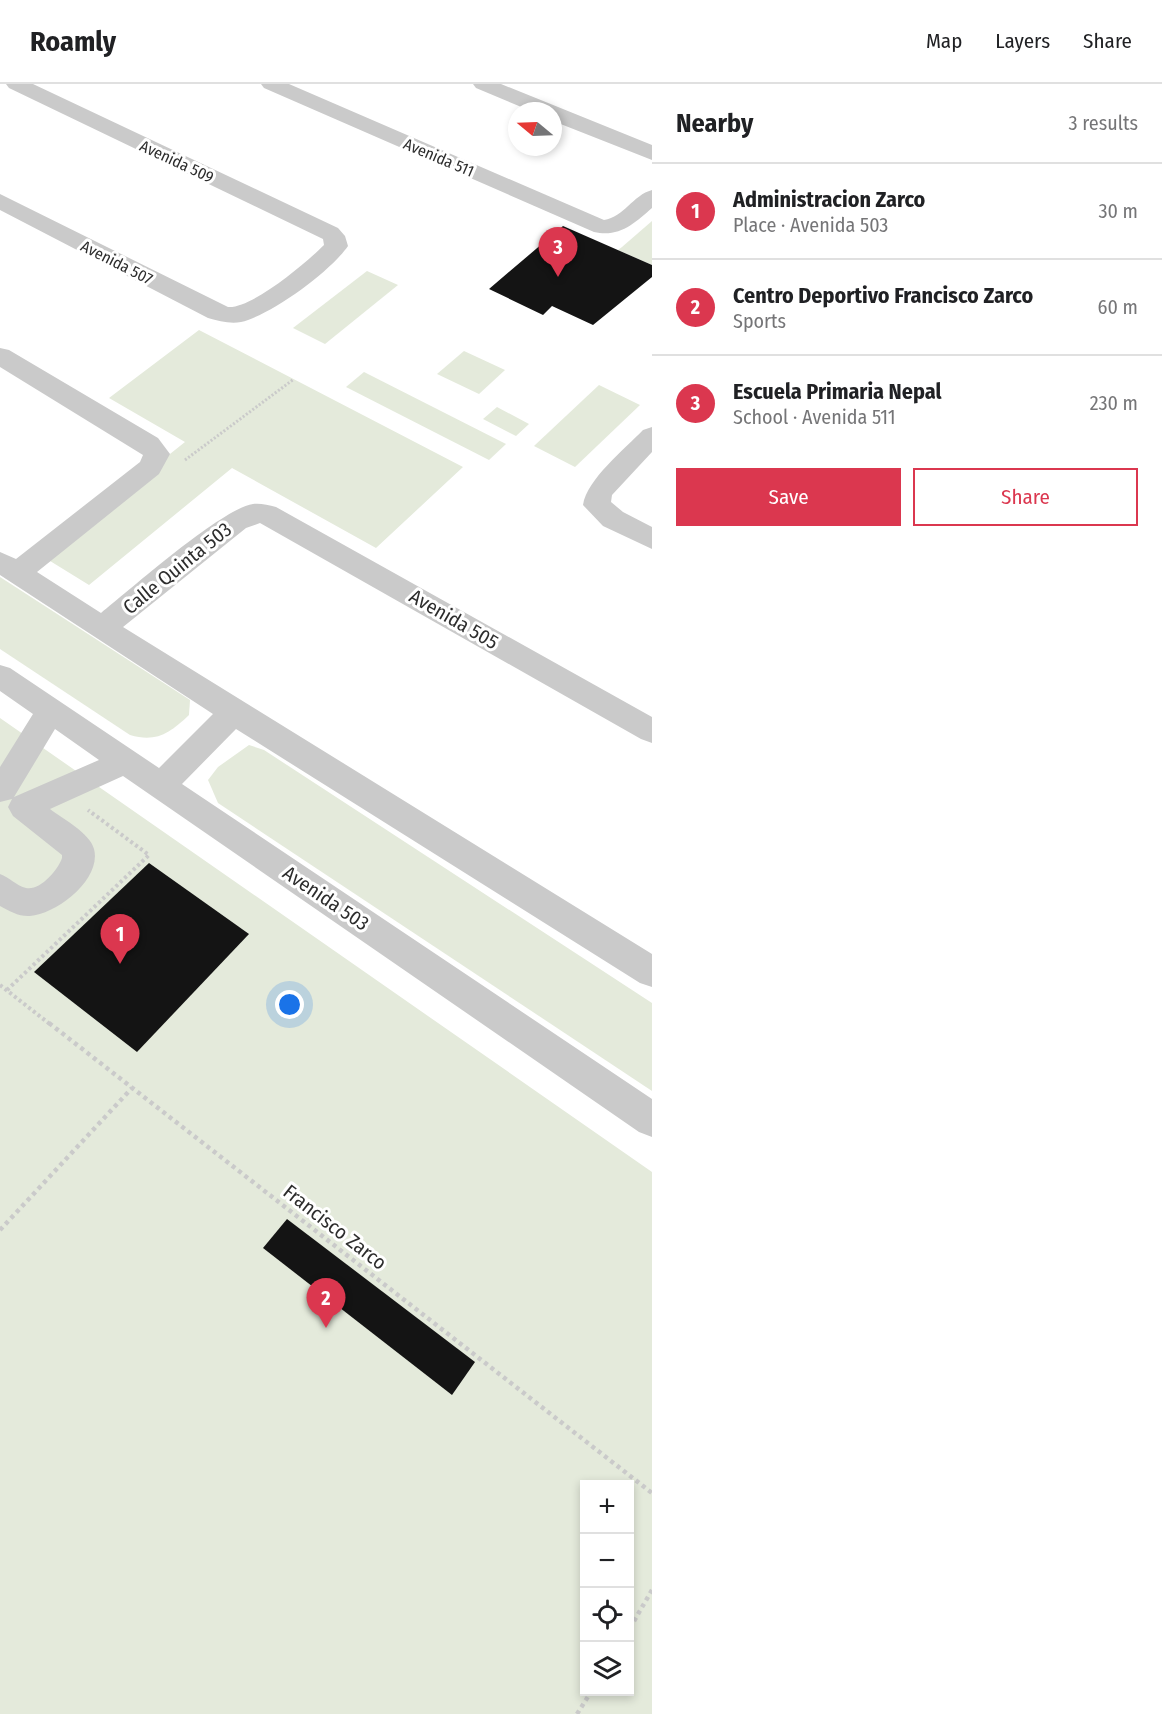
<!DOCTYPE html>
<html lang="en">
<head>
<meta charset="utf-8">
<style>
	body { margin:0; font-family:"Fira Sans Condensed",sans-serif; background:#f6f6f6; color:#202124 }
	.controls { position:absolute; right:18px; bottom:18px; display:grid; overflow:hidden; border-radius:0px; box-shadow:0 3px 9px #0003 }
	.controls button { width:54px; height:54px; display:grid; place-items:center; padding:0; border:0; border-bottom:2px solid #e0e0e0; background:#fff; color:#202124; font:30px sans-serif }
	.compass { position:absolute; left:508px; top:18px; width:54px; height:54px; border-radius:50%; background:#fff; box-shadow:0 3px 9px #0003; rotate:289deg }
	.you { position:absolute; left:290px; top:921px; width:21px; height:21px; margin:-15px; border:4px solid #fff; border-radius:50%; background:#1a73e8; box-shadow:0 0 0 9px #1a73e833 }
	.badge { display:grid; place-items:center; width:39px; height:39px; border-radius:50%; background:#db374f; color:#fff; font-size:20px; font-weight:700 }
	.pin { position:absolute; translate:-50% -50px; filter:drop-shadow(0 2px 3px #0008) }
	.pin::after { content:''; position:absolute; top:32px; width:21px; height:18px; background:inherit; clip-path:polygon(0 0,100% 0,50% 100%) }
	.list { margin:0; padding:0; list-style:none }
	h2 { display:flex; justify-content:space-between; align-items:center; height:78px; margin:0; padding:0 24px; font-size:26px }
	h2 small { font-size:20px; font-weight:400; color:#757577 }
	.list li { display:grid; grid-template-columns:39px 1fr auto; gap:18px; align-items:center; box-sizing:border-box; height:96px; padding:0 24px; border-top:2px solid #e0e0e0 }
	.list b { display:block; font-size:22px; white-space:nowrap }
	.list p { margin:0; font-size:20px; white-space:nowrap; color:#757577 }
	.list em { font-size:20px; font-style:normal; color:#757577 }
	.actions { display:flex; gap:12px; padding:18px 24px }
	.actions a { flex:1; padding:14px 0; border:2px solid #db374f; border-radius:0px; text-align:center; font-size:21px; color:#db374f }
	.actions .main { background:#db374f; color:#fff }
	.icon { flex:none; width:33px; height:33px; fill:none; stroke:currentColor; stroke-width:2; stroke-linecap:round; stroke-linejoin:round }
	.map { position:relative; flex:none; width:652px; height:1630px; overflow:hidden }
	header { display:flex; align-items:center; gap:36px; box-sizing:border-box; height:84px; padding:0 30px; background:#fff; border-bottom:2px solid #e0e0e0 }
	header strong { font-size:28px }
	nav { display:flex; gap:33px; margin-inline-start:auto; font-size:21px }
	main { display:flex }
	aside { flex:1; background:#fff }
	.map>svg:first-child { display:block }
</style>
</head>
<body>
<header>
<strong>Roamly</strong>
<nav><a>Map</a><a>Layers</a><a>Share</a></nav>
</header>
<main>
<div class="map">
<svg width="652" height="1630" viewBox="0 0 652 1630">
	<rect width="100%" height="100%" fill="#fff"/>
	<g fill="#e4eadb" fill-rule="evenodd">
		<path d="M652 137V181L618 166 622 163Z"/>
		<path d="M367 187 398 201 325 260 293 244Z"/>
		<path d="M199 246 463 383 376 464 232 384 89 501 42 472 185 358 109 314Z"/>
		<path d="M464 267 505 286 479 310 437 290Z"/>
		<path d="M364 288 506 360 489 376 346 303Z"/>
		<path d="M599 301 640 321 575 383 534 362Z"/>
		<path d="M497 323 529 340 516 352 483 335Z"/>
		<path d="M0 493 190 616 189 631C170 649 156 659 130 651L0 565Z"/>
		<path d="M0 634 652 1088V1630H0ZM584 1400H630V1608H584Z"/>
		<path d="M249 661 264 666 652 919V1007L218 719 208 696 218 683Z"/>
	</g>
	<g fill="#141414">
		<path d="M563 142 652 181V193L593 241 552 222 543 231 489 205Z"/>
		<path d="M149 779 249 850 137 968 34 888Z"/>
		<path d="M287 1135 475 1278 452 1311 263 1164Z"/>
	</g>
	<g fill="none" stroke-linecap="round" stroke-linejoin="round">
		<path stroke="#cacaca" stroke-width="3" stroke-dasharray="2 2" stroke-linecap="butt" d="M185 376 294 295"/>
		<g stroke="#cacaca" stroke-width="4" stroke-dasharray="3 3" stroke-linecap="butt">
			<path d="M0 901 51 941"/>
			<path d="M7 906 149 771 88 726"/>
		</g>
		<g stroke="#cacaca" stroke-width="4.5" stroke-dasharray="4 4" stroke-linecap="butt">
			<path d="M49 939 652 1409"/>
			<path d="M0 1146 132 1004"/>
			<path d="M630 1544 652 1506"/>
			<path d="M577 1630 591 1608"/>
		</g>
		<g fill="#cacaca" fill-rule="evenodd">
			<path d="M6 0H33L338 144 345 152 348 162C330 188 271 231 241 238 230 240 219 237 208 234L0 126V110L228 223C252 225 307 178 324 161L323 155 9 4Z"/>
			<path d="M261 0H289L604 136C624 133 633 111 652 106V124C635 139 619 154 594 148L264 4Z"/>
			<path d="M473 0H501L652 61V76L553 37V27H531L476 4Z"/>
			<path d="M0 264 9 266 158 354 170 370 159 390 37 488 101 529C131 505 221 425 253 420 260 419 268 421 276 423L652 633V659L641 655 260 439 246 444 123 543 652 870V903L640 899 236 645 182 700 652 1015V1053L639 1048 123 692 50 725C63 735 90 749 94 765 102 795 57 830 30 832 20 833 9 827 0 822V790C9 793 17 802 26 804 40 807 58 786 62 774V771L13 732 8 723 12 715 0 718V683L33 630 0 607V581L10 584 159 684 213 630 0 491V468L16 475 140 378 143 371 0 283ZM55 645 99 676 14 713Z"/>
			<path d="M652 343V368L612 411 611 418 623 428 652 443V465L603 442 583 421C587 395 625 365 643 346Z"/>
		</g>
	</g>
	<g text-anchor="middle" stroke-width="6" stroke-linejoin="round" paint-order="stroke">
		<g font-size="16" fill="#2d2d2d" stroke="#fff">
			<text transform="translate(439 73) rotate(23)" y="6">Avenida 511</text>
			<text transform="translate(177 77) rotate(25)" y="6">Avenida 509</text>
			<text transform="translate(117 178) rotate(27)" y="6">Avenida 507</text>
		</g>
		<g font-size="20" fill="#2d2d2d" stroke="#fff">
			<text transform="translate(177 484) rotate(-39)" y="7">Calle Quinta 503</text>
			<text transform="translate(454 535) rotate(30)" y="7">Avenida 505</text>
			<text transform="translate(326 814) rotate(34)" y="7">Avenida 503</text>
			<text transform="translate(335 1143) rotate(38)" y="7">Francisco Zarco</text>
		</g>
	</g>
</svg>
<div class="controls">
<button>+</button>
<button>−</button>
<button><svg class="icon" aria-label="locate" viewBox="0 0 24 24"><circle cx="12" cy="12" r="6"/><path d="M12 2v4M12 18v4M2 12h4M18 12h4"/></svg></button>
<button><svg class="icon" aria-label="layers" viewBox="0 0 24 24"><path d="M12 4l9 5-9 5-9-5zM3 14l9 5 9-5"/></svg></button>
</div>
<svg class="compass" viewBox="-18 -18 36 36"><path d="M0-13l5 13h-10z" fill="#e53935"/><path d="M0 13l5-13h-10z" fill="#757577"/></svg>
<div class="you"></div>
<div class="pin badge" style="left:120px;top:880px">1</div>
<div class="pin badge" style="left:326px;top:1244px">2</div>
<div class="pin badge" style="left:558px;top:193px">3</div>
</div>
<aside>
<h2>Nearby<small>3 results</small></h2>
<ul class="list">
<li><span class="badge">1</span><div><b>Administracion Zarco</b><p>Place · Avenida 503</p></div><em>30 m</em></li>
<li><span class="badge">2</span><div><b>Centro Deportivo Francisco Zarco</b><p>Sports</p></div><em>60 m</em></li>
<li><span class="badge">3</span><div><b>Escuela Primaria Nepal</b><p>School · Avenida 511</p></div><em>230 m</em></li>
</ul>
<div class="actions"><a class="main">Save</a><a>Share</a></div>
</aside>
</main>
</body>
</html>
